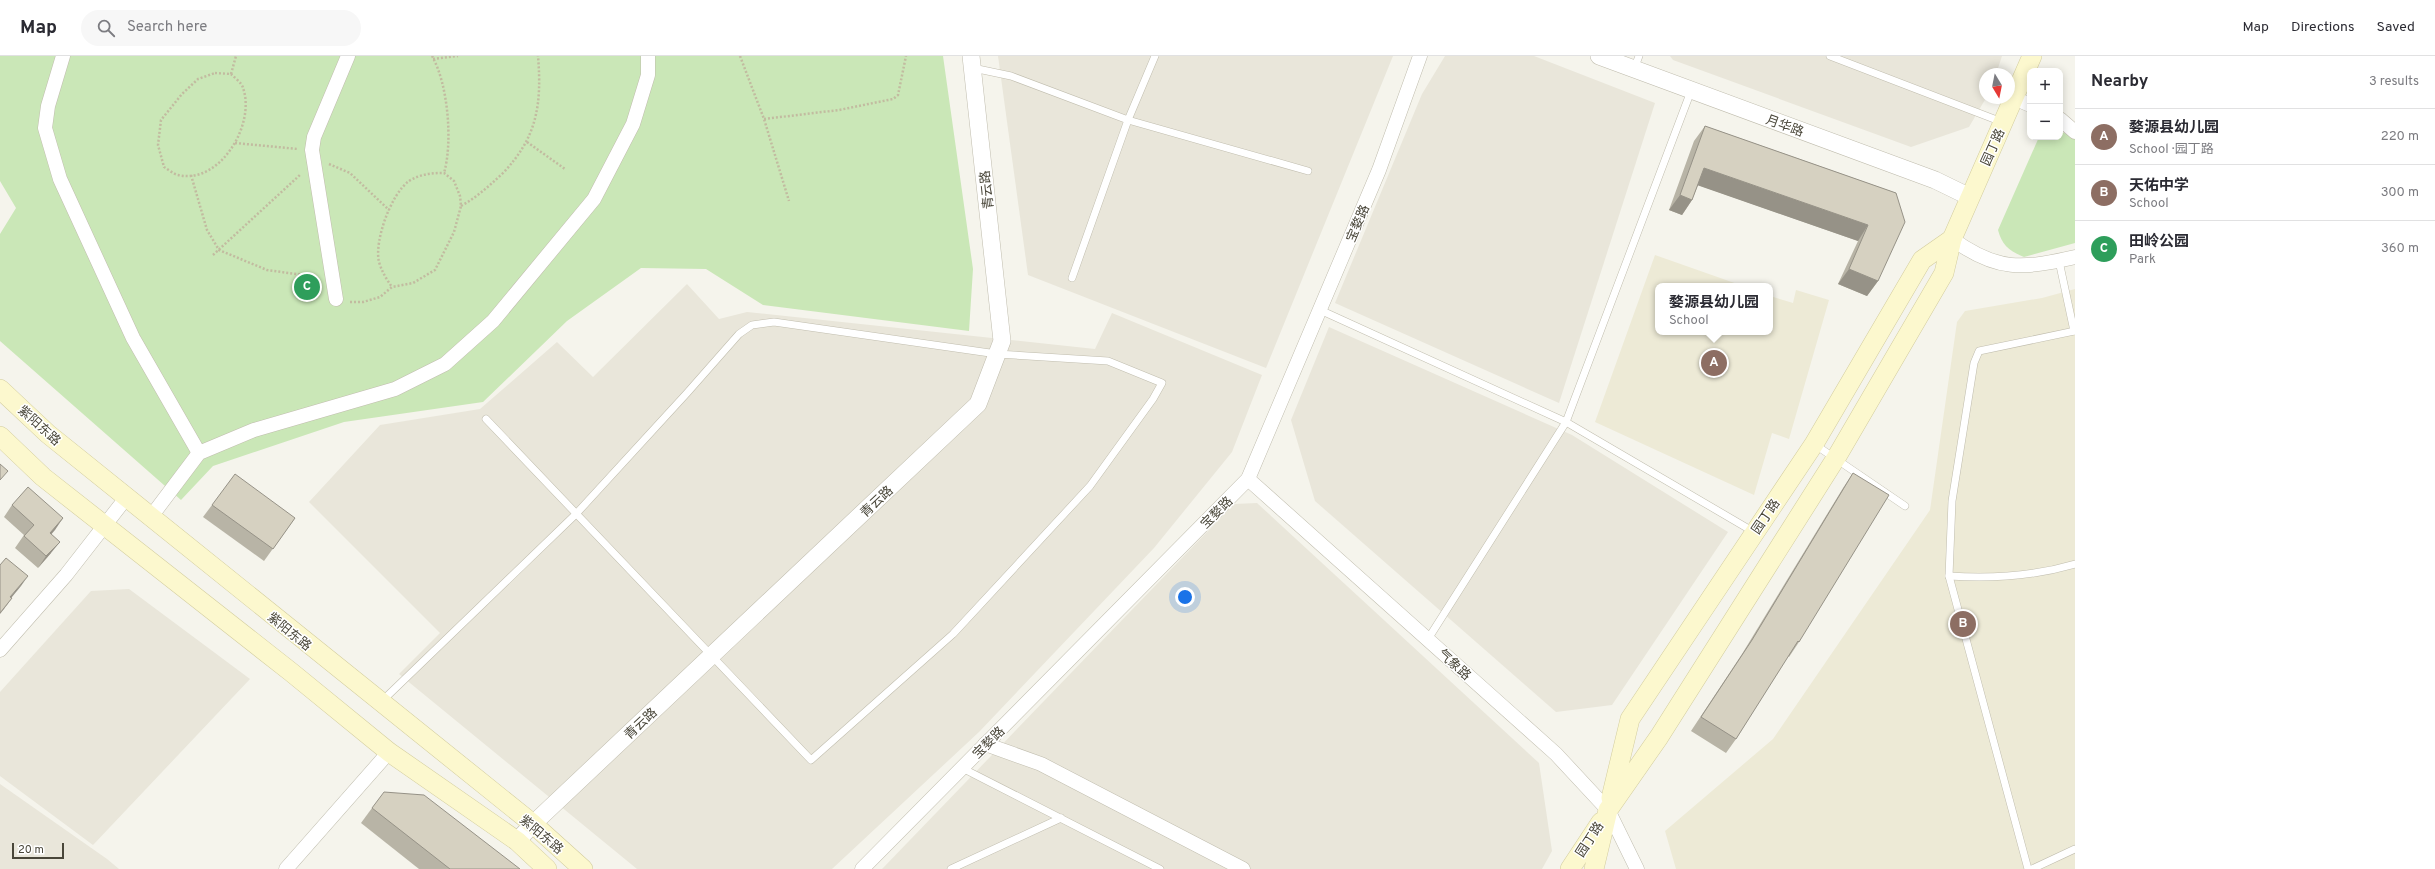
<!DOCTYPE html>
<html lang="en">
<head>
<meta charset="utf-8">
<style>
	body { margin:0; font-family:Overpass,"Noto Sans SC",sans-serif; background:#f7f7f7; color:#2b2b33 }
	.controls { position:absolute; right:12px; top:12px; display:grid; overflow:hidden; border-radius:8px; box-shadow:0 2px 10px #0003 }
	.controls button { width:36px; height:36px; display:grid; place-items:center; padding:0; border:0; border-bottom:1px solid #e1e1e2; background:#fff; color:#2b2b33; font:20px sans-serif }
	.compass { position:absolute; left:1979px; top:12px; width:36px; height:36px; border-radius:50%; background:#fff; box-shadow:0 2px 10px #0003; rotate:170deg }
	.scale { position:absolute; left:12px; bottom:10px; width:52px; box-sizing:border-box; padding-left:4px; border:2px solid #494639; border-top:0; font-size:11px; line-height:14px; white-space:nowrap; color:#494639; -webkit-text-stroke:3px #fff; paint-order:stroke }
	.you { position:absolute; left:1185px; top:541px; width:14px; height:14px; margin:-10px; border:3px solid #fff; border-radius:50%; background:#1a73e8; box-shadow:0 0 0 6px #1a73e833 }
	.badge { display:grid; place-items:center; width:26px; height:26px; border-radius:50%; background:#f06427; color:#fff; font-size:13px; font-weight:700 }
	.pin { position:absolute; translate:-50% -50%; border:2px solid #fff; box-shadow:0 1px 4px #0006 }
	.popup { position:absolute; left:1655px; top:227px; width:118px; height:52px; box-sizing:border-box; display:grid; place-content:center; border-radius:8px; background:#fff; filter:drop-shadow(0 1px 3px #0005); font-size:13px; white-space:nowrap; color:#7c7c81 }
	.popup b { font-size:15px; color:#2b2b33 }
	.popup::after { content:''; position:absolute; left:50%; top:100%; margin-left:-8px; border:8px solid transparent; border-top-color:#fff }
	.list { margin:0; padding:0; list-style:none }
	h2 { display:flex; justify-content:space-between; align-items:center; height:52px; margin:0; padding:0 16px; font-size:17px }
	h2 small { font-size:13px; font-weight:400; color:#7c7c81 }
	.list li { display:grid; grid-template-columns:26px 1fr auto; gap:12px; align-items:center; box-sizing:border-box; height:56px; padding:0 16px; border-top:1px solid #e1e1e2 }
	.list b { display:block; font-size:15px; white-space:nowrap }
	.list p { margin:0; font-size:13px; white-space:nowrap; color:#7c7c81 }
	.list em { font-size:13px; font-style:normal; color:#7c7c81 }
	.icon { flex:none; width:22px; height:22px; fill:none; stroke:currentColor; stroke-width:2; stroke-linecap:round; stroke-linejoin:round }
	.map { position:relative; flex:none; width:2075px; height:813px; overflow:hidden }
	header { display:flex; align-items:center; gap:24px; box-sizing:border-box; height:56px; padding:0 20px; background:#fff; border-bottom:1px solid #e1e1e2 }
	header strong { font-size:19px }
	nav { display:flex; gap:22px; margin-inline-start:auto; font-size:14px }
	.search { width:280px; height:36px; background:#f7f7f7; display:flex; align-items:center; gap:10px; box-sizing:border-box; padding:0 14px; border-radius:22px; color:#7c7c81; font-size:15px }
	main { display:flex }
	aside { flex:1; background:#fff }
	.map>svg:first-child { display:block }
</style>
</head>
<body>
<header>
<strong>Map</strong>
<div class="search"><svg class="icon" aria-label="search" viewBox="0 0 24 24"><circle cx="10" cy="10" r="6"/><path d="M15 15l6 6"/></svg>Search here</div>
<nav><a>Map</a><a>Directions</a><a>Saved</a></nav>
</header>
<main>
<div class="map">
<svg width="2075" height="813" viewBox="0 0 2075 813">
	<rect width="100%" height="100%" fill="#f5f4ec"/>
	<g fill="#e9e6da">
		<path d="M998 0H1393L1266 312 1028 219Z"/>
		<path d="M1445 0H1534L1655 47 1559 347 1335 247 1422 38Z"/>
		<path d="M1670 0H2002L1996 18H1985L1986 42 1969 71 1911 91 1673 4Z"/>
		<path d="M687 228 719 263 747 256 1095 293 1112 257 1262 319 1232 396 1154 492 979 676 832 813H637L399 618 440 577 309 446 380 369 480 353 557 286 593 321Z"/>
		<path d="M1329 271 1572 379 1728 476 1612 649 1556 656 1315 445 1291 364Z"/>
		<path d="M1257 447 1539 707 1552 795 1542 813H882L1234 448Z"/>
		<path d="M129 533 250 623 93 789 0 720V636L91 535Z"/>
		<path d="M0 728 107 803 119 813H0Z"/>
	</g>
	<g fill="#edead6">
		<path d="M1655 199 1743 230H1658V276H1770V240L1793 247 1796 234 1829 244 1789 383 1772 377 1754 439 1595 366Z"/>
		<path d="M2075 233V813H1676L1665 775 1773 683 1930 454 1957 266 1965 255 2042 242Z"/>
	</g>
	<g fill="#cae7b7">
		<path d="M0 0H943L973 213 969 275 763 249 706 213 641 212 567 265 483 346 344 366 213 410 181 444 0 285V178L16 152 0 125Z"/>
		<path d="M2060 75 2075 82V187L2024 201C2009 195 2002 189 1998 174L2039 81H2060Z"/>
	</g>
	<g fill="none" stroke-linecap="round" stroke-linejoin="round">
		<defs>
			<g id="service">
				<path d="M1830 0 2002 66"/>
				<path d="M973 12 1011 20 1128 64 1308 115"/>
				<path d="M1634 13 1639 0"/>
				<path d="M2059 205 2074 275"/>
				<path d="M1072 222 1128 64 1155 0"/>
				<path d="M1320 254 1566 366 1754 476"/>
				<path d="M1814 388 1905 450"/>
				<path d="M1949 520C1991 523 2034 520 2075 508"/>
				<path d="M1428 583 1566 366 1691 35"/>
				<path d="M381 646 576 458 687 337 739 278 752 269 774 266 997 298 1108 305 1162 327 1153 343 1090 430 953 578 811 704C702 591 594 477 486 363"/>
				<path d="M962 712 1160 813"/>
				<path d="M951 813 1061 762"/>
				<path d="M2028 813 1949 520 1952 445 1974 307 1979 295 2075 275"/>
				<path d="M2032 813 2075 793"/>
			</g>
			<g id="minor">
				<path d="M63 0 48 50 45 72 60 123 133 282 199 397"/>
				<path d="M2014 42 2030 49"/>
				<path d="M2060 63 2075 76"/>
				<path d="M1952 183C1998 216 2022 213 2075 201"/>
				<path d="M336 243 312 94 314 81 348 0"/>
				<path d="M1248 423 1556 698 1608 754 1637 813"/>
				<path d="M150 462 199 397 254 374 395 333 445 308 493 265 594 143 633 68 648 19V0"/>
				<path d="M0 594 66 519 126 442"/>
				<path d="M985 688 1041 708 1243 813"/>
				<path d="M286 813 389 696"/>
				<path d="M862 813 1248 423 1379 114 1420 0"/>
			</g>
			<g id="tertiary">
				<path d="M1599 0 1935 124 1970 141"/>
				<path d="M517 785 533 768 978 348 1002 285 971 0"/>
			</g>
			<g id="secondary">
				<path d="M0 333 48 378 533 768 583 813"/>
				<path d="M0 380 43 421 291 616 389 696 517 785 547 813"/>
				<path d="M1611 742 1630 663 1814 388 1922 204 1952 183"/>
				<path d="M1570 813 1601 766"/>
				<path d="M1594 813 1608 754 1659 681 1836 402 1944 217 1952 183 2032 0"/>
			</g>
		</defs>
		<use href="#service" stroke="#c0bdae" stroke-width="8"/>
		<use href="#minor" stroke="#c0bdae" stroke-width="15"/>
		<use href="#tertiary" stroke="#c0bdae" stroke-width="18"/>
		<use href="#secondary" stroke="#d2cc9d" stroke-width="20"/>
		<g stroke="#c2bba0" stroke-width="2.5" stroke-dasharray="2 2" stroke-linecap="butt">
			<path d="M432 0C448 28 453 86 444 117"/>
			<path d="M740 0 764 63 789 145"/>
			<path d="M433 3 458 0"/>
			<path d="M215 17 231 18C235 22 242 27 243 32 256 68 220 129 178 119 173 118 168 113 164 111L158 89 161 64 182 38 198 23Z"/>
			<path d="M231 18 236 0"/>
			<path d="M764 63 839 54 893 43 898 39 906 0"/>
			<path d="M527 86 565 113"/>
			<path d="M235 87 298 93"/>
			<path d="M329 108 350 117 389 154"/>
			<path d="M191 119 207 174 219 194 267 214 303 219 318 226"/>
			<path d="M461 150C477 141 488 131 502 118 537 82 542 49 538 0"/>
			<path d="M213 199 301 118"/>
			<path d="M350 246H363L380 241 392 231 413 227 435 214 454 176 461 150 460 140 454 125 444 117C432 117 420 118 409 125 391 138 374 185 379 206 382 216 387 224 392 231"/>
		</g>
		<use href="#service" stroke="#fff" stroke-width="7"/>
		<use href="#minor" stroke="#fff" stroke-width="14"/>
		<use href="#tertiary" stroke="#fff" stroke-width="17"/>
		<use href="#secondary" stroke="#fcf8ce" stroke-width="19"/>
	</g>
	<g fill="#b8b4a6">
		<path d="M1705 70 1896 137 1878 225 1867 240 1838 228 1858 185 1698 129 1692 144 1682 159 1669 154 1694 85Z"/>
		<path d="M1853 417 1799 586 1789 601 1788 600 1736 683 1726 697 1691 675 1742 598 1843 432Z"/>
		<path d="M12 449 63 462 51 478V497L38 512 15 492 24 479 4 461Z"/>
		<path d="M212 449 295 462 264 505 203 461Z"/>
		<path d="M372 752 520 813H419L361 767Z"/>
	</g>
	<g fill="#969287">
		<path d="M1704 112 1868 169 1858 185 1694 128Z"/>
		<path d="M1680 139 1692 144 1682 159 1669 154Z"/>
		<path d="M1849 213 1878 225 1867 240 1838 228Z"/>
		<path d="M63 462 55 474 42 489 50 477Z"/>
		<path d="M60 486 51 497 38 512 46 500Z"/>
		<path d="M28 520 21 530 3 552 10 541Z"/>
		<path d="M12 542 4 553 0 558V557Z"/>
	</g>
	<g fill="#d6d1c1" stroke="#969287">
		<path d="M1705 70 1896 137 1905 166 1878 225 1849 213 1868 169 1704 112 1692 144 1680 139Z"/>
		<path d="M0 408 8 415 0 424Z"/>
		<path d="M1853 417 1889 439 1799 586 1798 585 1736 683 1701 661 1752 584Z"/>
		<path d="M235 418 295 462 273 493 212 449Z"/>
		<path d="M28 431 63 462 50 477 60 486 46 500 24 480 34 469 12 449Z"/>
		<path d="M6 502 28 520 10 541 12 542 0 557V509Z"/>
		<path d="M384 736 424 739 520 813H450L372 752Z"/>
	</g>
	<g text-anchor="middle" stroke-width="3" stroke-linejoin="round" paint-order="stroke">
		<g font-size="13" fill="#494639" stroke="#fff">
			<text transform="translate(1785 69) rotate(20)" y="5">月华路</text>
			<text transform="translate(1992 91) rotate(-66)" y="5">园丁路</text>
			<text transform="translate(986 134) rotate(-96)" y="5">青云路</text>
			<text transform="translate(1357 167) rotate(-67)" y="5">宝婺路</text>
			<text transform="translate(40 369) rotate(42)" y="5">紫阳东路</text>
			<text transform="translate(876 445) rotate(-43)" y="5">青云路</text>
			<text transform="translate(1216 456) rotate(-45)" y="5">宝婺路</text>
			<text transform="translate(1765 460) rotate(-56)" y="5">园丁路</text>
			<text transform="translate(290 575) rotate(39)" y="5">紫阳东路</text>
			<text transform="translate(1455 608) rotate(42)" y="5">气象路</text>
			<text transform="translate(640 667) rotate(-43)" y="5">青云路</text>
			<text transform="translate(988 686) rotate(-45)" y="5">宝婺路</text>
			<text transform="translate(542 778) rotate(40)" y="5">紫阳东路</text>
			<text transform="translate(1589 783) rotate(-57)" y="5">园丁路</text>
		</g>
	</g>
</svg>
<div class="controls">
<button>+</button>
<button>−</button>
</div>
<svg class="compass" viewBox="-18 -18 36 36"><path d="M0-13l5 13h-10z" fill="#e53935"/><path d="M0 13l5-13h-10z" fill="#7c7c81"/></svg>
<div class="scale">20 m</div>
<div class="you"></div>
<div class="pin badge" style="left:1714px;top:307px;background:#8d6e63">A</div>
<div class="popup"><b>婺源县幼儿园</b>School</div>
<div class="pin badge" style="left:1963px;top:568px;background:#8d6e63">B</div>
<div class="pin badge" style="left:307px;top:231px;background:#2e9e5b">C</div>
</div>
<aside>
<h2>Nearby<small>3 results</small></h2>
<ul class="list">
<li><span class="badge" style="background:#8d6e63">A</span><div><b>婺源县幼儿园</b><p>School · 园丁路</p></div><em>220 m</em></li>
<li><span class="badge" style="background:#8d6e63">B</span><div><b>天佑中学</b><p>School</p></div><em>300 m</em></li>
<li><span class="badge" style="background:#2e9e5b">C</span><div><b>田岭公园</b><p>Park</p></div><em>360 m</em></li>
</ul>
</aside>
</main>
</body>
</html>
